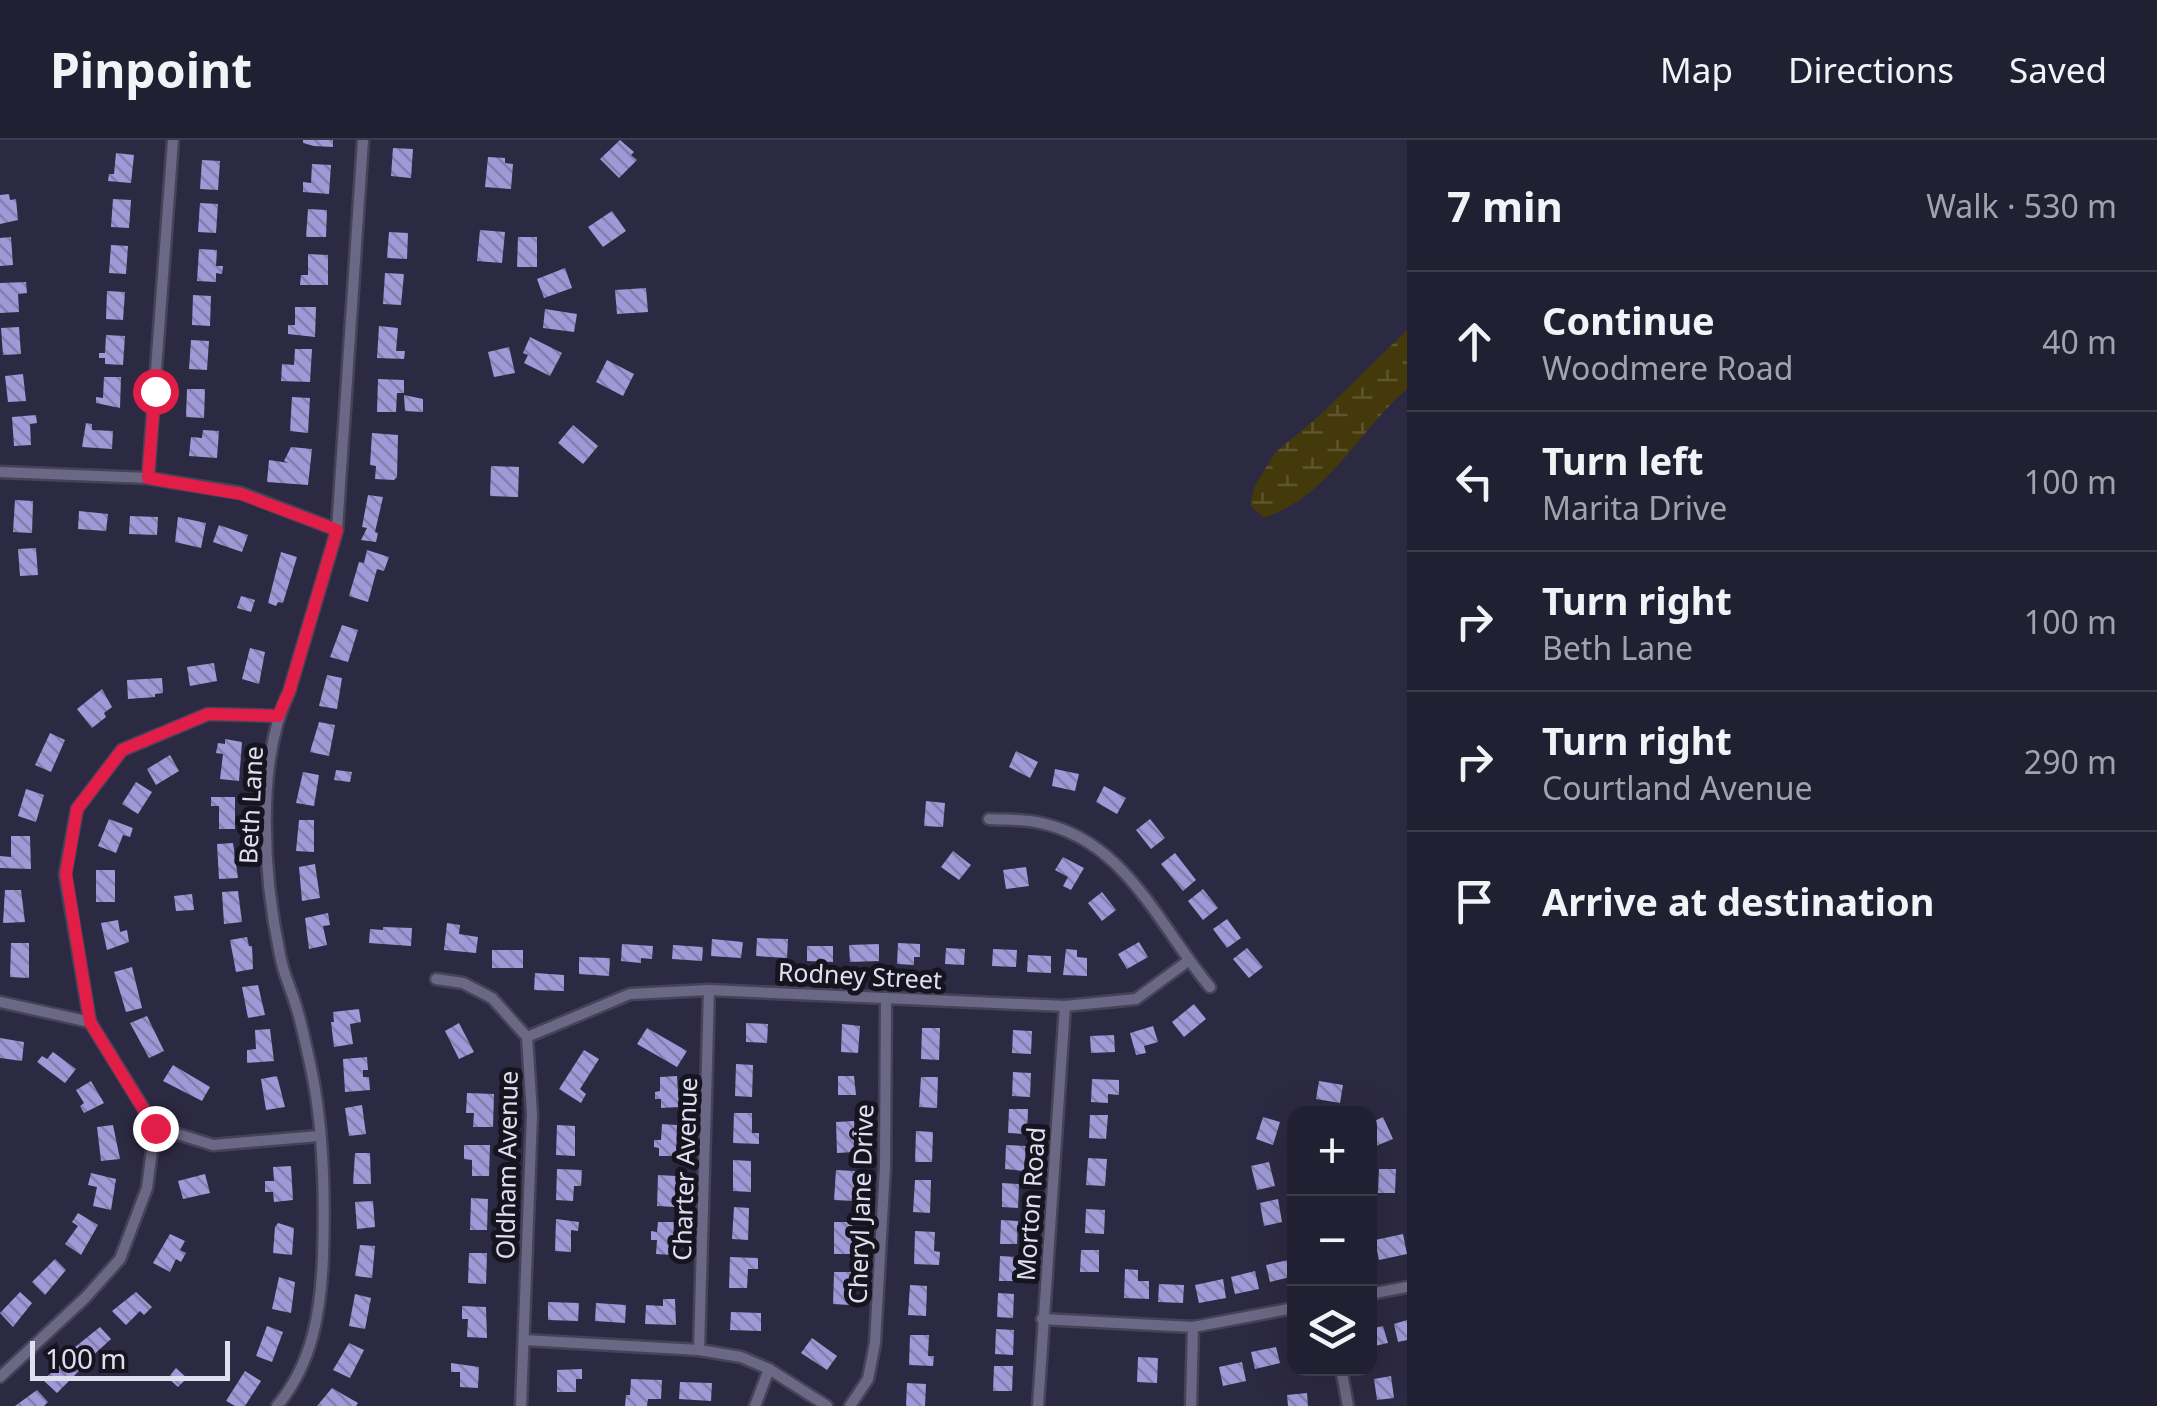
<!DOCTYPE html>
<html lang="en">
<head>
<meta charset="utf-8">
<style>
	body { margin:0; font-family:"Noto Sans",sans-serif; background:#2d2c3e; color:#f1f3f6 }
	.controls { position:absolute; right:30px; bottom:30px; display:grid; overflow:hidden; border-radius:20px; box-shadow:0 10px 40px #0002 }
	.controls button { width:90px; height:90px; display:grid; place-items:center; padding:0; border:0; border-bottom:2px solid #3e3d4d; background:#211f32; color:#f1f3f6; font:50px sans-serif }
	.scale { position:absolute; left:30px; bottom:25px; width:200px; box-sizing:border-box; padding-left:10px; border:5px solid #e0dfef; border-top:0; font-size:28px; line-height:35px; white-space:nowrap; color:#e0dfef; -webkit-text-stroke:8px #15141f; paint-order:stroke }
	.stop { position:absolute; width:30px; height:30px; margin:-22px; border:8px solid #e11d48; border-radius:50%; background:#fff }
	.stop.end { background:#e11d48; border-color:#fff; box-shadow:0 2px 10px #0008 }
	.list { margin:0; padding:0; list-style:none }
	h2 { display:flex; justify-content:space-between; align-items:center; height:130px; margin:0; padding:0 40px; font-size:42px }
	h2 small { font-size:32px; font-weight:400; color:#a2a2ac }
	.list li { display:grid; grid-template-columns:65px 1fr auto; gap:30px; align-items:center; box-sizing:border-box; height:140px; padding:0 40px; border-top:2px solid #3e3d4d }
	.list b { display:block; font-size:38px; white-space:nowrap }
	.list p { margin:0; font-size:32px; white-space:nowrap; color:#a2a2ac }
	.list em { font-size:32px; font-style:normal; color:#a2a2ac }
	.icon { flex:none; width:55px; height:55px; fill:none; stroke:currentColor; stroke-width:2; stroke-linecap:round; stroke-linejoin:round }
	.map { position:relative; flex:none; width:1407px; height:1266px; overflow:hidden }
	header { display:flex; align-items:center; gap:60px; box-sizing:border-box; height:140px; padding:0 50px; background:#211f32; border-bottom:2px solid #3e3d4d }
	header strong { font-size:48px }
	nav { display:flex; gap:55px; margin-inline-start:auto; font-size:35px }
	main { display:flex }
	aside { flex:1; background:#211f32 }
	.map>svg:first-child { display:block }
</style>
</head>
<body>
<header>
<strong>Pinpoint</strong>
<nav><a>Map</a><a>Directions</a><a>Saved</a></nav>
</header>
<main>
<div class="map">
<svg width="1407" height="1266" viewBox="0 0 1407 1266">
	<defs>
		<pattern id="wetland-marsh" width="20" height="14" patternUnits="userSpaceOnUse" patternTransform="scale(2.5)"><rect width="20" height="14" fill="#43390b"/><path d="M1 5h8M5 5V1M11 12h8M15 12V8" fill="none" stroke="#5e552f"/></pattern>
		<pattern id="building-back-hatch" width="6" height="6" patternUnits="userSpaceOnUse" patternTransform="scale(2.5)"><rect width="6" height="6" fill="#9f99d7"/><path d="M-1 5l2 2M0 0l6 6M5-1l2 2" fill="none" stroke="#837fac"/></pattern>
	</defs>
	<rect width="100%" height="100%" fill="#2c2942"/>
	<path fill="url(#wetland-marsh)" d="M1407 190V249C1356 293 1332 354 1264 378L1250 365 1254 347 1275 313 1321 274Z"/>
	<g fill="url(#building-back-hatch)">
		<path d="M303 0H333V7L314 6 303 3Z"/>
		<path d="M620 0 634 12 631 15 637 20 619 38 600 19Z"/>
		<path d="M393 8 413 9 411 38 391 36Z"/>
		<path d="M116 13 134 15 131 43 108 41 109 34H114Z"/>
		<path d="M488 17 505 18V23L513 24 511 49 485 47Z"/>
		<path d="M202 20 220 21 218 50 200 49Z"/>
		<path d="M312 24 331 25 329 54 303 52V42L311 43Z"/>
		<path d="M9 54 10 60 16 59 18 80 0 84V55Z"/>
		<path d="M113 59 131 60 129 88 111 87Z"/>
		<path d="M200 63 218 64 216 93 198 92Z"/>
		<path d="M308 69 327 70 326 97H306Z"/>
		<path d="M612 71 626 91 603 107 588 87Z"/>
		<path d="M480 90 505 92 502 123 477 121Z"/>
		<path d="M389 92 408 93 407 119 387 118Z"/>
		<path d="M11 97 13 125 0 126V98Z"/>
		<path d="M518 97H537V127H517Z"/>
		<path d="M111 105 128 106 126 134 109 133Z"/>
		<path d="M199 109 217 110 216 126H223L222 134 216 133V142L197 141Z"/>
		<path d="M308 114 328 115V145H300L301 135H308Z"/>
		<path d="M565 128 572 148 544 158 537 139Z"/>
		<path d="M385 133 404 134 401 165 383 164Z"/>
		<path d="M26 142 27 153 18 154 19 172 0 173V143Z"/>
		<path d="M646 148 648 172 617 174 615 150Z"/>
		<path d="M107 151 125 152 123 180 106 179Z"/>
		<path d="M193 155 211 156 210 186 192 185Z"/>
		<path d="M295 167H316L315 197 288 194V185H295Z"/>
		<path d="M545 169 577 174 574 192 543 188Z"/>
		<path d="M379 186 398 188 396 211H405L404 219 377 218Z"/>
		<path d="M19 187 21 214 3 215 1 188Z"/>
		<path d="M106 195 125 196 123 225 105 224V218H99V213H105Z"/>
		<path d="M530 197 562 213 550 236 524 223 528 215 523 213Z"/>
		<path d="M191 200 209 201 207 230 189 229Z"/>
		<path d="M509 207 515 233 494 237 488 212Z"/>
		<path d="M295 209H312L310 242 281 241 282 224 294 225Z"/>
		<path d="M607 220 634 234 623 256 596 242Z"/>
		<path d="M23 234 26 261 8 262 5 236Z"/>
		<path d="M104 237H121L120 268 96 263V257L103 258Z"/>
		<path d="M378 239 404 240V253H397L396 272H377Z"/>
		<path d="M187 249H205L204 278 186 277Z"/>
		<path d="M404 255 423 259V272L405 271Z"/>
		<path d="M292 257 310 258 308 293 290 291Z"/>
		<path d="M36 275 37 283 30 284 31 305 14 306 12 277Z"/>
		<path d="M86 283 92 284V290L113 291 112 309 82 307Z"/>
		<path d="M573 285 598 306 583 324 558 303Z"/>
		<path d="M203 290 219 291 217 318 189 316 191 297 202 298Z"/>
		<path d="M372 293 398 295 397 337 394 340 375 339 376 326 370 325Z"/>
		<path d="M291 307 312 309 308 345 267 342 269 320 289 323 284 321Z"/>
		<path d="M491 326 519 327 518 357 490 356Z"/>
		<path d="M368 355 383 357 375 392 378 393 376 402 361 400 367 388 362 387Z"/>
		<path d="M15 360 33 361 32 393 13 392Z"/>
		<path d="M79 371 108 374 106 391 78 389Z"/>
		<path d="M130 376 158 377 157 395 129 394Z"/>
		<path d="M178 377 206 383 201 408 175 402Z"/>
		<path d="M219 385 248 395 242 412 213 402Z"/>
		<path d="M36 408 38 435 20 436 18 409Z"/>
		<path d="M367 410 389 417 384 431 377 429 368 462 349 456 359 422 364 423Z"/>
		<path d="M281 412 297 417 283 463 278 462 276 466 268 463Z"/>
		<path d="M241 456 255 460 251 472 237 468Z"/>
		<path d="M342 485 358 490 348 522 330 517Z"/>
		<path d="M250 508 265 512 259 544 242 539Z"/>
		<path d="M214 523 217 541 190 546 187 527Z"/>
		<path d="M327 535 342 538 337 569 319 566Z"/>
		<path d="M162 538 163 553 155 554V557L128 559 127 540Z"/>
		<path d="M102 549 112 567 104 573 106 577 92 588 77 569Z"/>
		<path d="M319 582 335 585 329 616 310 612Z"/>
		<path d="M50 593 65 600 51 632 35 625Z"/>
		<path d="M225 599 242 602 239 641 220 639 223 614 216 613 218 603 225 604Z"/>
		<path d="M1016 611 1038 622 1030 638 1009 627Z"/>
		<path d="M170 615 179 631 156 645 147 629Z"/>
		<path d="M1055 629 1079 634 1075 651 1052 646Z"/>
		<path d="M336 630 352 632 350 642 334 640Z"/>
		<path d="M303 632 319 635 314 666 296 663Z"/>
		<path d="M136 642 152 652 138 674 122 664Z"/>
		<path d="M1104 646 1126 658 1117 674 1096 662Z"/>
		<path d="M26 649 44 655 36 682 18 676Z"/>
		<path d="M211 657H235V689H219V666H211Z"/>
		<path d="M926 661 945 663 943 687 924 686Z"/>
		<path d="M109 679 133 688 130 697 123 695 116 713 98 706Z"/>
		<path d="M1150 679 1165 698 1151 709 1136 690Z"/>
		<path d="M299 680H314V712L296 711Z"/>
		<path d="M11 696H30L31 729 0 728V716L11 717Z"/>
		<path d="M233 703 238 738 219 739 217 704Z"/>
		<path d="M953 711 971 725 959 740 941 727Z"/>
		<path d="M1175 713 1196 740 1183 751 1161 724Z"/>
		<path d="M1063 717 1084 728 1071 750 1063 746 1068 737 1055 730Z"/>
		<path d="M315 724 320 758 302 761 299 727Z"/>
		<path d="M1026 727 1029 746 1006 749 1003 730Z"/>
		<rect x="96" y="730" width="19" height="32"/>
		<path d="M1203 749 1218 768 1203 780 1188 761Z"/>
		<path d="M5 750H21L25 782 3 783Z"/>
		<path d="M238 751 242 782 224 784 222 752Z"/>
		<path d="M1102 752 1116 770 1102 781 1088 763Z"/>
		<path d="M192 754 194 770 176 771 174 756Z"/>
		<path d="M328 773 330 785 323 786 327 805 309 809 305 778Z"/>
		<path d="M1227 779 1241 798 1227 808 1213 789Z"/>
		<path d="M118 780 120 792 127 790 129 802 107 810 101 783Z"/>
		<path d="M447 783 460 785 459 794 478 797 476 813 444 810Z"/>
		<path d="M383 787 412 788 411 806 369 803 370 789 383 790Z"/>
		<path d="M247 797 249 806H252L253 829 236 832 230 800Z"/>
		<path d="M757 798 788 799 787 818 756 816Z"/>
		<path d="M712 799 743 802 741 818 711 816Z"/>
		<path d="M1139 802 1148 817 1127 829 1118 814Z"/>
		<path d="M11 803H29V838L10 837Z"/>
		<path d="M898 803 920 804V817H914V825L897 824Z"/>
		<path d="M622 804 653 806 652 819 641 818V823L621 821Z"/>
		<path d="M879 804V821L850 822 849 805Z"/>
		<path d="M673 805 703 807 702 821 672 819Z"/>
		<path d="M807 806H833V822L807 821Z"/>
		<path d="M946 808 965 809 964 825 945 824Z"/>
		<path d="M1247 808 1263 827 1249 838 1233 819Z"/>
		<path d="M993 809 1017 810 1016 827 992 826Z"/>
		<path d="M1066 809 1077 810V817L1087 818V836L1063 835Z"/>
		<rect x="492" y="810" width="31" height="18"/>
		<path d="M1028 815 1051 816V833L1027 832Z"/>
		<path d="M579 817 610 818 609 836 579 834Z"/>
		<path d="M132 827 142 868 126 872 114 832Z"/>
		<path d="M535 833 564 835V851L534 850Z"/>
		<path d="M258 845 265 875 248 878 242 847Z"/>
		<path d="M1194 864 1206 879 1184 897 1172 882Z"/>
		<path d="M359 869 361 882 350 884 353 904 334 907 331 882H334L333 872Z"/>
		<path d="M147 876 164 911 149 918 130 883Z"/>
		<path d="M459 883 474 912 459 919 445 891Z"/>
		<path d="M746 883 768 884 767 903 746 902Z"/>
		<path d="M842 884 860 886 858 913 841 912Z"/>
		<path d="M1153 886 1158 902 1144 906 1146 913 1136 915 1130 893Z"/>
		<path d="M647 888 687 911 677 927 637 904Z"/>
		<path d="M922 888H940L939 920 921 919Z"/>
		<path d="M270 889 274 921 247 923V910L256 909 255 890Z"/>
		<path d="M1013 890 1032 891 1031 914 1012 913Z"/>
		<path d="M1114 895 1115 912 1091 913 1090 896Z"/>
		<path d="M0 898 24 902 22 921 0 918Z"/>
		<path d="M584 910 599 919 580 949 586 954 581 963 559 949Z"/>
		<path d="M53 912 76 929 65 943 37 922 42 916 47 919Z"/>
		<path d="M367 917 368 930H363V937H369L370 950 345 952 343 919Z"/>
		<path d="M736 924 753 925 752 957 735 956Z"/>
		<path d="M173 925 210 947 202 961 163 941Z"/>
		<path d="M1013 932 1031 933 1030 957 1012 956Z"/>
		<path d="M277 936 285 967 266 970 261 939Z"/>
		<path d="M677 936 679 967 661 968V959H655V952L660 951V937Z"/>
		<path d="M838 936H854L856 955H838Z"/>
		<path d="M921 937H938L937 968 919 967Z"/>
		<path d="M1092 939 1119 940V955L1108 954V963L1091 962Z"/>
		<path d="M91 941 104 963 84 973 80 966 84 963 76 950Z"/>
		<path d="M1319 941 1343 945 1340 963 1316 959Z"/>
		<path d="M467 953 494 954 493 987H473L474 973H466Z"/>
		<path d="M362 965 366 994 349 996 345 968Z"/>
		<path d="M1009 969H1028L1027 994 1008 993Z"/>
		<path d="M734 973H752V993H759V1004L733 1003Z"/>
		<path d="M1090 975H1108L1106 999 1089 998Z"/>
		<path d="M1263 977 1280 982 1273 1005 1256 999Z"/>
		<path d="M1383 977 1393 999 1376 1006 1370 983Z"/>
		<path d="M854 981 855 1012 837 1013 836 982Z"/>
		<path d="M662 984 677 985 676 1016H659V1008L654 1007V1000H661Z"/>
		<path d="M113 985 120 1019 101 1021 97 987Z"/>
		<path d="M557 985 575 986V1016L556 1015Z"/>
		<path d="M916 991 933 992 932 1022H915Z"/>
		<path d="M464 1005H490L489 1036H472V1020L464 1019Z"/>
		<path d="M1006 1005 1026 1006 1024 1031 1005 1029Z"/>
		<path d="M355 1013H370L371 1044H353Z"/>
		<path d="M1088 1018 1107 1019 1105 1046 1086 1045Z"/>
		<path d="M733 1020 751 1021V1052L733 1051Z"/>
		<path d="M1269 1022 1275 1046 1257 1050 1251 1026Z"/>
		<path d="M291 1026 293 1060 274 1062 273 1052H265V1041H274L273 1027Z"/>
		<path d="M557 1029 582 1030 581 1046H574L573 1061 556 1060Z"/>
		<path d="M1379 1029H1396L1395 1053H1378Z"/>
		<path d="M836 1030 855 1031V1061L834 1060Z"/>
		<path d="M91 1033 116 1039 111 1070 93 1066 97 1047 88 1045Z"/>
		<path d="M205 1034 210 1053 183 1059 178 1041Z"/>
		<path d="M658 1035 676 1036 675 1067 657 1066Z"/>
		<path d="M915 1040H931L930 1073 913 1072Z"/>
		<path d="M1002 1043 1019 1044 1018 1068 1002 1067Z"/>
		<path d="M471 1058 488 1059 487 1090H470Z"/>
		<path d="M1278 1059 1282 1082 1264 1086 1260 1063Z"/>
		<path d="M373 1061 375 1087 357 1089 355 1062Z"/>
		<path d="M734 1067 749 1068 748 1100 732 1099Z"/>
		<path d="M1086 1069 1105 1070 1104 1094 1085 1093Z"/>
		<path d="M78 1073 98 1085 81 1115 65 1104 78 1086 72 1082Z"/>
		<path d="M556 1079 579 1082 578 1091 571 1090V1112L555 1111Z"/>
		<path d="M1001 1080 1018 1081 1017 1104H1000Z"/>
		<path d="M658 1082H674L672 1115 656 1114 657 1100H651V1091L657 1092Z"/>
		<path d="M834 1082H852L853 1114H834Z"/>
		<path d="M278 1083 294 1088 292 1115 273 1113 275 1087Z"/>
		<path d="M915 1091 935 1092 934 1111 940 1112 939 1125 914 1124Z"/>
		<path d="M170 1094 185 1101 180 1110 186 1113 181 1122 176 1119 170 1132 153 1123Z"/>
		<path d="M1403 1094 1407 1114 1379 1120 1375 1100Z"/>
		<path d="M360 1105 375 1106 372 1138 355 1136Z"/>
		<path d="M1081 1110H1099V1132H1080Z"/>
		<path d="M469 1113H487L486 1144 468 1143Z"/>
		<path d="M1000 1116 1017 1117 1015 1141H999Z"/>
		<path d="M730 1117 758 1118V1129H748L747 1148H729Z"/>
		<path d="M55 1119 66 1130 45 1155 32 1142Z"/>
		<path d="M1293 1119 1294 1136 1270 1142 1266 1125Z"/>
		<path d="M1125 1129 1138 1130V1141H1149V1159L1124 1158Z"/>
		<path d="M1255 1131 1259 1149 1235 1154 1231 1137Z"/>
		<path d="M834 1132H851L850 1165 833 1164Z"/>
		<path d="M279 1137 295 1142 291 1173 272 1169Z"/>
		<path d="M1223 1139 1226 1158 1199 1163 1195 1145Z"/>
		<path d="M1159 1144 1184 1145 1183 1163 1158 1162Z"/>
		<path d="M910 1145 927 1146 926 1176 908 1175Z"/>
		<path d="M20 1152 32 1163 13 1187 0 1173Z"/>
		<path d="M136 1152 152 1167 144 1175 140 1171 126 1185 112 1171Z"/>
		<path d="M998 1153 1014 1154 1013 1178 997 1177Z"/>
		<path d="M355 1154 371 1158 365 1189 349 1186Z"/>
		<path d="M663 1159H675L676 1185 645 1184 646 1165 663 1166Z"/>
		<path d="M548 1162 579 1163 578 1181 548 1180Z"/>
		<path d="M596 1163 626 1165 625 1183 595 1181Z"/>
		<path d="M462 1166 486 1167 487 1198 467 1197 468 1179H462Z"/>
		<path d="M731 1172 761 1173V1191L730 1190Z"/>
		<path d="M1407 1180V1200L1398 1202 1394 1184Z"/>
		<path d="M267 1186 283 1192 272 1222 256 1216Z"/>
		<path d="M1383 1186 1388 1203 1370 1207V1189Z"/>
		<path d="M100 1187 111 1199 88 1220 75 1207Z"/>
		<path d="M996 1189 1014 1190 1013 1215 995 1214Z"/>
		<path d="M910 1195H929L928 1216H934L933 1226 909 1225Z"/>
		<path d="M812 1198 837 1216 827 1230 801 1213Z"/>
		<path d="M349 1203 364 1210 350 1238 333 1230Z"/>
		<path d="M1276 1207 1280 1223 1255 1229 1251 1212Z"/>
		<path d="M1138 1217 1158 1218 1157 1243 1137 1242Z"/>
		<path d="M67 1219 79 1231 57 1253 43 1240Z"/>
		<path d="M1242 1222 1246 1241 1223 1246 1219 1227Z"/>
		<path d="M451 1223 479 1227 478 1248 460 1247V1232H451Z"/>
		<path d="M994 1226H1013L1012 1251H993Z"/>
		<path d="M176 1228 187 1238 178 1247 168 1238Z"/>
		<path d="M582 1229V1239H576V1252H557V1230Z"/>
		<path d="M245 1231 261 1241 245 1266H235L226 1261Z"/>
		<path d="M1391 1236 1394 1258 1377 1260 1374 1239Z"/>
		<path d="M631 1239 662 1240 661 1259H648L647 1266H625L626 1255H630Z"/>
		<path d="M680 1242 712 1243 711 1261 679 1259Z"/>
		<path d="M907 1243 926 1244 925 1266H906Z"/>
		<path d="M332 1248 358 1263 356 1266H317Z"/>
		<path d="M37 1250 48 1262 44 1266H15Z"/>
		<path d="M1307 1253 1308 1266H1288L1287 1255Z"/>
	</g>
	<g fill="none" stroke-linecap="round" stroke-linejoin="round">
		<defs>
			<g id="minor">
				<path d="M0 332 148 338 241 353 337 390"/>
				<path d="M148 338 173 0"/>
				<path d="M989 679C1005 680 1021 679 1036 682 1125 698 1158 785 1210 847"/>
				<path d="M436 839 463 843 492 858 527 897 532 974 521 1266"/>
				<path d="M0 862 90 882"/>
				<path d="M527 897 630 854 709 850 1065 866 1136 859 1188 821"/>
				<path d="M155 987 213 1005 319 996"/>
				<path d="M1370 1154 1407 1147"/>
				<path d="M1042 1179 1193 1187 1294 1168"/>
				<path d="M524 1200 699 1210 741 1217 769 1229 827 1266"/>
				<path d="M699 1210 709 850"/>
				<path d="M1341 1228 1348 1266"/>
				<path d="M0 1237 86 1157 120 1119 147 1048 155 987 90 882 65 734 77 669 122 610 208 574 278 576"/>
				<path d="M277 1266C313 1223 321 1170 323 1116 325 1056 324 992 312 933 307 911 303 888 296 866 291 849 283 833 280 815 264 739 255 624 289 552L337 390 363 0"/>
				<path d="M755 1266 769 1229"/>
				<path d="M850 1266 868 1239 875 1203 885 1027 886 858"/>
				<path d="M1038 1266 1065 866"/>
				<path d="M1191 1266 1193 1187"/>
			</g>
		</defs>
		<use href="#minor" stroke="#464358" stroke-width="15"/>
		<use href="#minor" stroke="#6b6885" stroke-width="10"/>
	</g>
	<g fill="none" stroke-linecap="round" stroke-linejoin="round">
		<path stroke="#e11d48" stroke-width="12" d="M155 988 90 882 66 734 77 669 122 610 208 574 278 576 289 552 337 390 241 354 148 338 155 251"/>
	</g>
	<g text-anchor="middle" stroke-width="10" stroke-linejoin="round" paint-order="stroke">
		<g font-size="25" fill="#e0dfef" stroke="#15141f">
			<text transform="translate(251 665) rotate(-87)" y="9">Beth Lane</text>
			<text transform="translate(860 836) rotate(3)" y="9">Rodney Street</text>
			<text transform="translate(507 1025) rotate(-89)" y="9">Oldham Avenue</text>
			<text transform="translate(685 1029) rotate(-88)" y="9">Charter Avenue</text>
			<text transform="translate(861 1064) rotate(-88)" y="9">Cheryl Jane Drive</text>
			<text transform="translate(1031 1064) rotate(-86)" y="9">Morton Road</text>
		</g>
	</g>
</svg>
<div class="controls">
<button>+</button>
<button>−</button>
<button><svg class="icon" aria-label="layers" viewBox="0 0 24 24"><path d="M12 4l9 5-9 5-9-5zM3 14l9 5 9-5"/></svg></button>
</div>
<div class="scale">100 m</div>
<div class="stop" style="left:155px;top:251px"></div>
<div class="stop end" style="left:155px;top:988px"></div>
</div>
<aside>
<h2>7 min<small>Walk · 530 m</small></h2>
<ul class="list">
<li><svg class="icon" aria-label="ahead" viewBox="0 0 24 24"><path d="M12 20V5M6 11l6-6 6 6"/></svg><div><b>Continue</b><p>Woodmere Road</p></div><em>40 m</em></li>
<li><svg class="icon" aria-label="left" viewBox="0 0 24 24"><path d="M17 20v-9H6M10 6l-5 5 5 5"/></svg><div><b>Turn left</b><p>Marita Drive</p></div><em>100 m</em></li>
<li><svg class="icon" aria-label="right" viewBox="0 0 24 24"><path d="M7 20v-9h11M14 6l5 5-5 5"/></svg><div><b>Turn right</b><p>Beth Lane</p></div><em>100 m</em></li>
<li><svg class="icon" aria-label="right" viewBox="0 0 24 24"><path d="M7 20v-9h11M14 6l5 5-5 5"/></svg><div><b>Turn right</b><p>Courtland Avenue</p></div><em>290 m</em></li>
<li><svg class="icon" aria-label="arrive" viewBox="0 0 24 24"><path d="M6 21V4h12l-3 4 3 4H6"/></svg><div><b>Arrive at destination</b></div></li>
</ul>
</aside>
</main>
</body>
</html>
